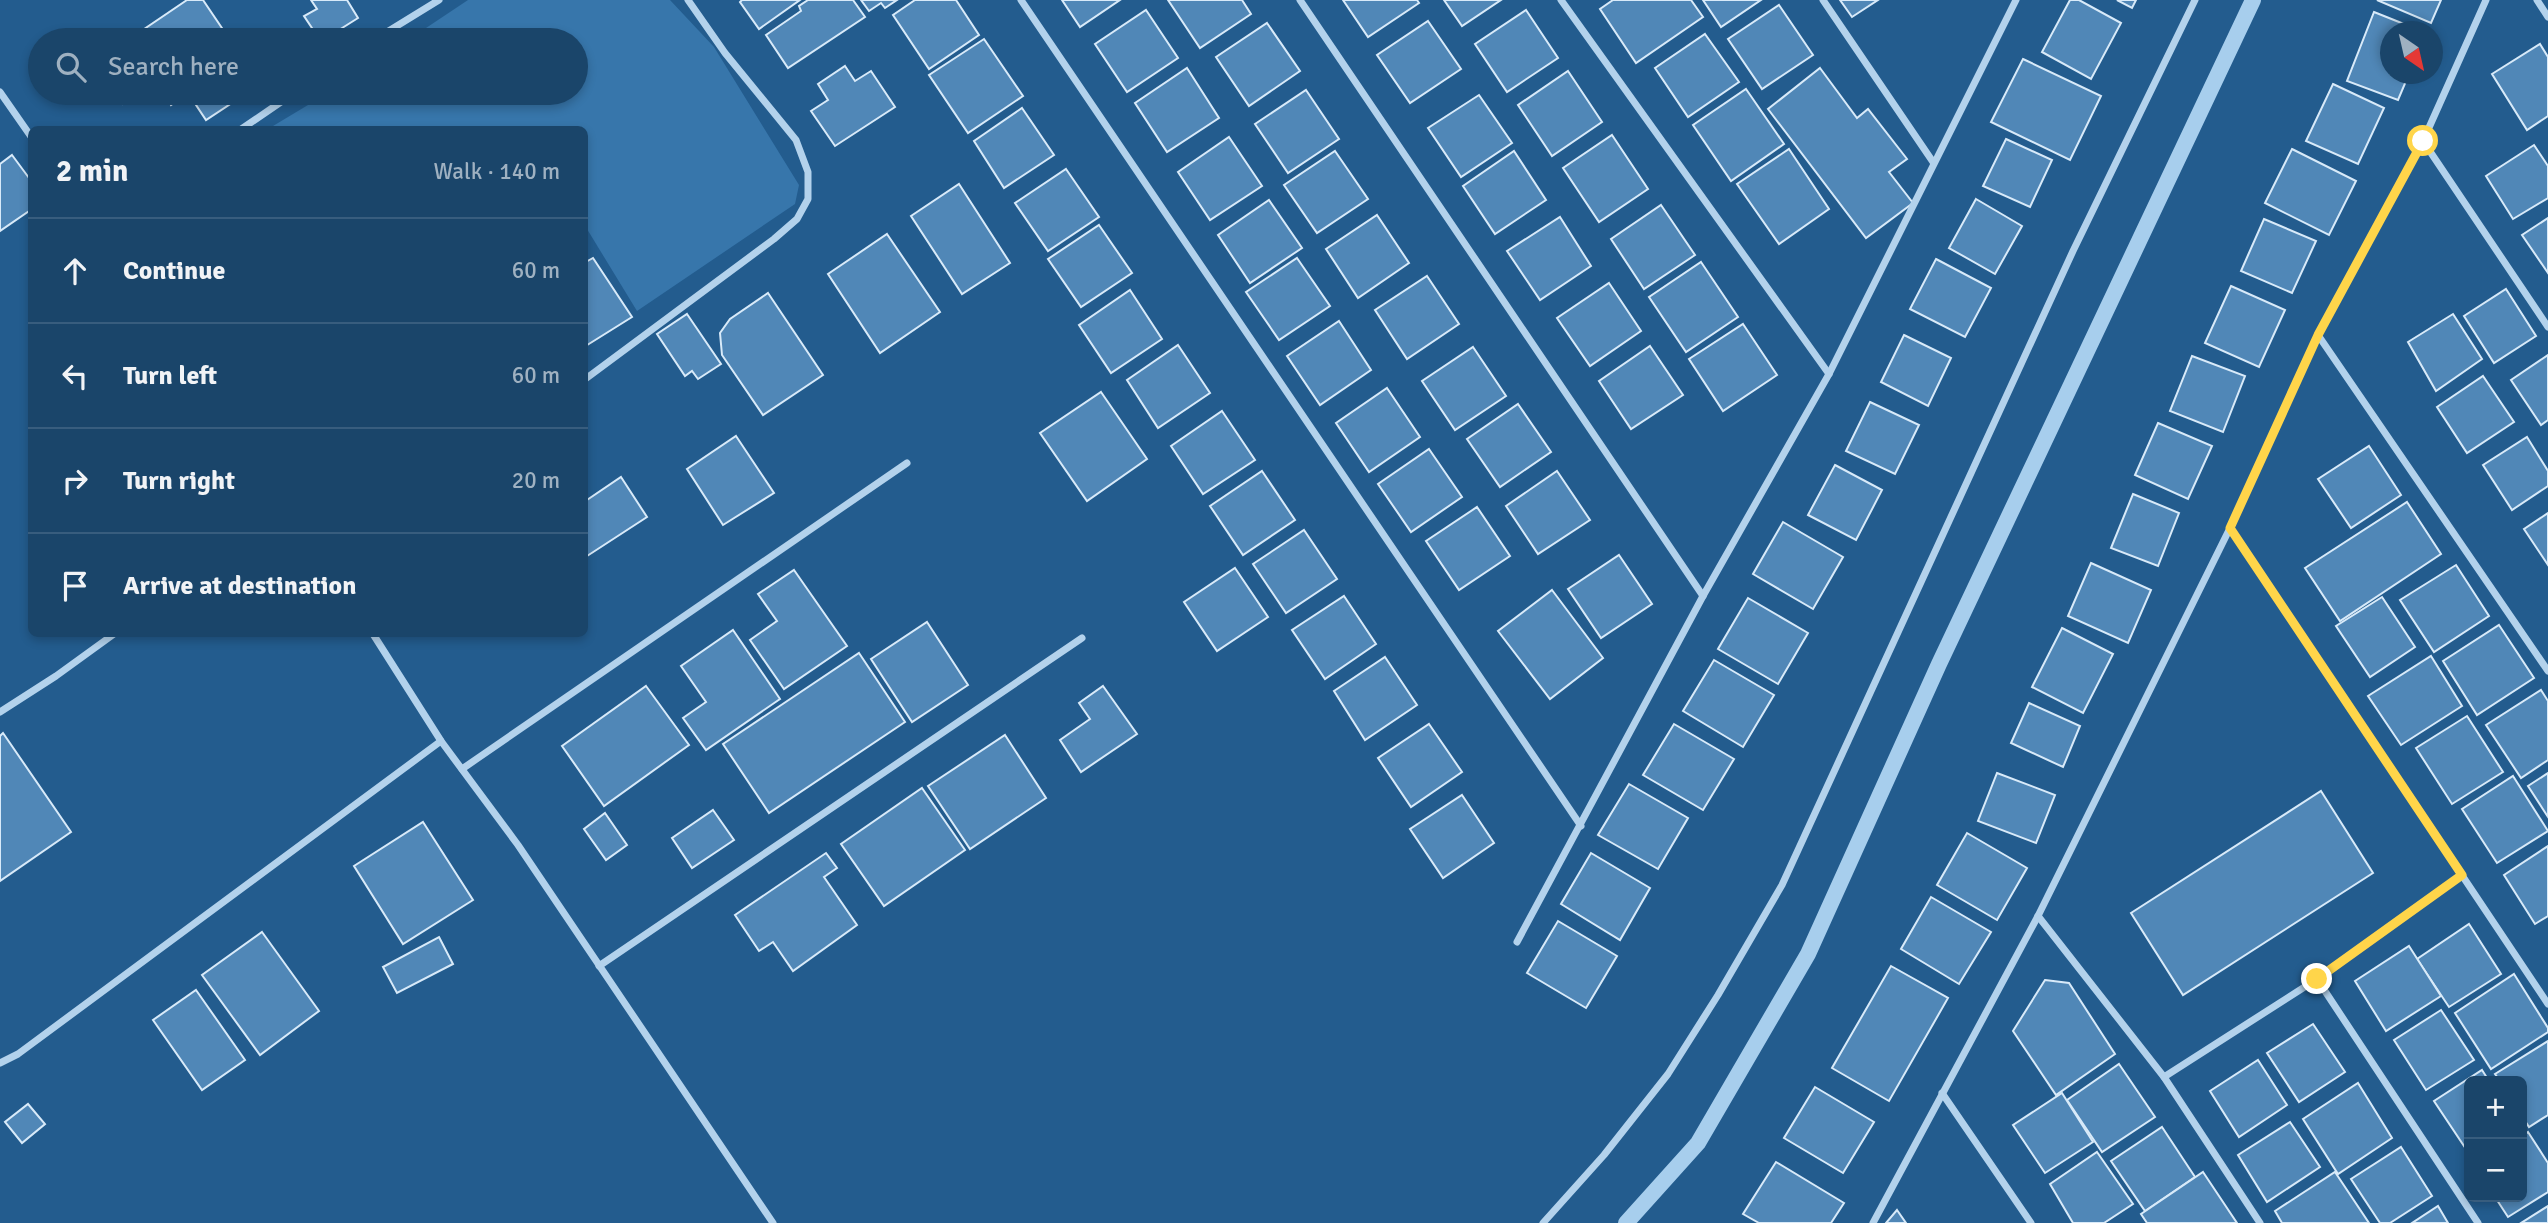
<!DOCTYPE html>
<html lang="en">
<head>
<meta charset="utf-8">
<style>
	body { margin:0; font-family:Signika,sans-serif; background:#274f72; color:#f1f3f6 }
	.controls { position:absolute; right:21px; bottom:21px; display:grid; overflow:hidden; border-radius:10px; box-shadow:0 4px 10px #0003 }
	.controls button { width:63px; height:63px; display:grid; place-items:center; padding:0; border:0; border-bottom:2px solid #385d7e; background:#1a456a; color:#f1f3f6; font:35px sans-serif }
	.compass { position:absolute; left:2380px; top:21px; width:63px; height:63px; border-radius:50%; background:#1a456a; box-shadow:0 4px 10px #0003; rotate:146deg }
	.stop { position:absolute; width:21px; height:21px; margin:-16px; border:5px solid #ffd54a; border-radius:50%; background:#fff }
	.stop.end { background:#ffd54a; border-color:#fff; box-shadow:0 2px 7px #0008 }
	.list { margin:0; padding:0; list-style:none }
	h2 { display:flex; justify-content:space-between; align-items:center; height:91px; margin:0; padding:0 28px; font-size:30px }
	h2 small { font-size:23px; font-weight:400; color:#9fb1c1 }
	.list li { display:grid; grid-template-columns:46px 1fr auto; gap:21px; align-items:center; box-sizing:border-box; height:105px; padding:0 28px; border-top:2px solid #385d7e }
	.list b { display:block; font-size:26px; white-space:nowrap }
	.list em { font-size:23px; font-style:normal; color:#9fb1c1 }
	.icon { flex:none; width:38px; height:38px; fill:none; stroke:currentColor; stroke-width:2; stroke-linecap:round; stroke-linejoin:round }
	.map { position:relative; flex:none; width:2548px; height:1223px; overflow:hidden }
	.search { position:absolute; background:#1a456a; box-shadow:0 4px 10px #0003; left:28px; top:28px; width:560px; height:77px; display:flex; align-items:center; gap:18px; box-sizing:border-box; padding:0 24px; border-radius:38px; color:#9fb1c1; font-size:26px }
	.panel { position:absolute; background:#1a456a; box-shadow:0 4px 10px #0003; left:28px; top:126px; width:560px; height:511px; border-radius:10px }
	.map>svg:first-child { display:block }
</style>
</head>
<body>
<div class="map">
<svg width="2548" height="1223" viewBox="0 0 2548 1223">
	<rect width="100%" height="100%" fill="#235c8e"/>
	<path fill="#3776ab" d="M468 0H670L714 47 799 185 795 204 637 311 587 229 585 230 584 130 268 129 328 93H576V40H408Z"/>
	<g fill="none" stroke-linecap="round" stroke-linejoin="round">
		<path stroke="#a7ceed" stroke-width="16" d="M1626 1223 1698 1143 1808 954 1939 664 2253 0"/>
	</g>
	<g fill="#5087b7" stroke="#d8eaf9" stroke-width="2">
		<path d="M187 0H203L230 40H128Z"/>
		<path d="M311 0H347L358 18 323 40H320L304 16 317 9Z"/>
		<path d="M742 0H800L759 29 740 2Z"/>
		<path d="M808 0H853L865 17 788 68 766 35 801 11 799 6Z"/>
		<path d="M861 0H897L885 8 881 3 869 11Z"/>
		<path d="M915 0H956L979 35 929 69 893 15Z"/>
		<path d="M1062 0H1120L1080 27Z"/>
		<path d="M1168 0H1242L1251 14 1200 48Z"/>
		<path d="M1343 0H1417L1419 3 1368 37Z"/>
		<path d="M1444 0H1501L1462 26Z"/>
		<path d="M1613 0H1691L1703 17 1636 63 1600 9Z"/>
		<path d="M1703 0H1761L1721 27Z"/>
		<path d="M1840 0H1878L1852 17Z"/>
		<path d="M2070 0H2079L2121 23 2091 79 2042 52Z"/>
		<path d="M2117 0H2136L2132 8Z"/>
		<path d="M2377 0H2441L2431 23Z"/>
		<path d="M1779 5 1813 55 1762 89 1728 39Z"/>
		<path d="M1146 10 1178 58 1127 92 1095 44Z"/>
		<path d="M1526 10 1558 58 1507 92 1475 44Z"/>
		<path d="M2374 12 2424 32H2390V74H2409L2398 100 2347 81Z"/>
		<path d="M1428 21 1461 69 1410 103 1377 55Z"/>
		<path d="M1267 23 1300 71 1249 106 1216 57Z"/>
		<path d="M1705 34 1739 82 1688 117 1655 68Z"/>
		<path d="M984 39 1023 96 968 133 929 75Z"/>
		<path d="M2540 44 2548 57V116L2527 130 2492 74Z"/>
		<path d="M2023 59 2101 96 2070 160 1991 122Z"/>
		<path d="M845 66 855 81 871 71 895 107 835 146 811 111 828 100 818 84Z"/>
		<path d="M1187 68 1219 118 1167 152 1135 103Z"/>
		<path d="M1820 68 1857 118 1868 109 1907 159 1889 172 1913 203 1866 238 1768 109Z"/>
		<path d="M1568 71 1602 122 1552 156 1518 105Z"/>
		<path d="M2333 84 2384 108 2358 164 2306 141Z"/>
		<path d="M1746 89 1784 144 1731 181 1693 125Z"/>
		<path d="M1306 90 1339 139 1288 173 1255 124Z"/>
		<path d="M115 93H140L123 104Z"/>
		<path d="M164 93H247L206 120 188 93 171 105Z"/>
		<path d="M1479 95 1512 143 1461 177 1428 128Z"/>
		<path d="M1022 108 1054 155 1004 188 974 141Z"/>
		<path d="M1612 135 1648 189 1599 222 1563 168Z"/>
		<path d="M1229 137 1262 186 1210 220 1178 172Z"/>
		<path d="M2006 139 2052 160 2030 207 1983 186Z"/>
		<path d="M2534 145 2548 166V198L2513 219 2486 176Z"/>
		<path d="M1789 149 1829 209 1779 244 1737 184Z"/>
		<path d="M2292 149 2356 181 2329 235 2265 203Z"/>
		<path d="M1335 151 1368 199 1317 233 1284 185Z"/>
		<path d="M1514 151 1546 200 1495 234 1463 186Z"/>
		<path d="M12 155 32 182V209L0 231V164Z"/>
		<path d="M1066 169 1099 217 1048 251 1015 203Z"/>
		<path d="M959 184 1010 263 962 294 911 216Z"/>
		<path d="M1976 199 2022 226 1995 274 1949 248Z"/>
		<path d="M1269 200 1302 248 1250 283 1218 235Z"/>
		<path d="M1661 205 1695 255 1644 289 1611 239Z"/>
		<path d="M1377 215 1409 263 1358 298 1326 249Z"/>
		<path d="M1560 217 1591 266 1540 300 1507 251Z"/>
		<path d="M2548 218V273L2522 235Z"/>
		<path d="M2264 219 2316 241 2292 293 2241 271Z"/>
		<path d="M1099 225 1132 273 1081 307 1048 259Z"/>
		<path d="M887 234 940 312 880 353 828 274Z"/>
		<path d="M593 258 632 317 584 347V263Z"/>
		<path d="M1297 258 1330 306 1279 340 1246 292Z"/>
		<path d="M1936 259 1991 288 1965 337 1910 309Z"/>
		<path d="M1701 262 1738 317 1686 352 1649 297Z"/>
		<path d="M1427 276 1459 324 1407 359 1375 310Z"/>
		<path d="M1609 283 1641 331 1590 366 1557 318Z"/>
		<path d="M2231 286 2285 310 2259 367 2205 343Z"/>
		<path d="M2506 289 2536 336 2494 363 2464 316Z"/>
		<path d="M1130 290 1162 339 1111 373 1079 325Z"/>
		<path d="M768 293 823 375 763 415 722 355 720 333 730 319Z"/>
		<path d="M687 314 721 364 698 379 692 371 685 376 657 334Z"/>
		<path d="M2453 314 2482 359 2436 391 2408 342Z"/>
		<path d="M1339 321 1371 370 1320 405 1287 356Z"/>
		<path d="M1743 324 1777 375 1723 411 1689 359Z"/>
		<path d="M1904 335 1951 358 1928 406 1881 382Z"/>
		<path d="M1178 345 1210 393 1158 428 1127 380Z"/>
		<path d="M1650 346 1683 395 1631 429 1599 381Z"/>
		<path d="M1473 347 1506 396 1455 430 1422 381Z"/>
		<path d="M2548 355V420L2541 425 2511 380Z"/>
		<path d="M2192 356 2245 376 2223 432 2170 411Z"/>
		<path d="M2483 376 2514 422 2467 453 2437 407Z"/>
		<path d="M1387 388 1420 437 1369 472 1336 423Z"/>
		<path d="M1101 392 1147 459 1087 501 1040 433Z"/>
		<path d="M1870 402 1919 425 1895 474 1846 451Z"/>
		<path d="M1518 404 1551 452 1500 487 1467 439Z"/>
		<path d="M1222 411 1255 460 1203 494 1171 446Z"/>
		<path d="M2158 423 2212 446 2188 499 2135 475Z"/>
		<path d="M736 436 774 493 723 525 687 469Z"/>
		<path d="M2527 437 2548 471V486L2512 510 2483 465Z"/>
		<path d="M2369 446 2401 495 2351 528 2318 479Z"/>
		<path d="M1429 449 1462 497 1411 532 1378 484Z"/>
		<path d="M1835 465 1882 490 1856 540 1808 515Z"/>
		<path d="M1262 471 1295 520 1243 555 1210 506Z"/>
		<path d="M1557 471 1590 520 1538 554 1506 506Z"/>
		<path d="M621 477 647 517 584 558V502Z"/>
		<path d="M2133 494 2179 513 2158 566 2111 548Z"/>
		<path d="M2407 502 2441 554 2340 621 2305 568Z"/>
		<path d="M1477 507 1510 556 1459 590 1426 541Z"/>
		<path d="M2548 513V565L2524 529Z"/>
		<path d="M1783 522 1843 557 1813 609 1753 574Z"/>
		<path d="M1304 530 1337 579 1286 613 1253 564Z"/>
		<path d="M1619 555 1652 604 1601 638 1568 589Z"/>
		<path d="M2091 563 2151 590 2128 643 2068 616Z"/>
		<path d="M2456 565 2489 616 2434 652 2400 600Z"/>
		<path d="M1235 568 1268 617 1217 651 1184 602Z"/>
		<path d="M794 570 847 646 784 689 750 640 777 621 758 594Z"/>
		<path d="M1552 590 1603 658 1550 699 1498 631Z"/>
		<path d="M1344 596 1376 644 1325 679 1292 630Z"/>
		<path d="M2382 597 2415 647 2370 677 2336 626Z"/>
		<path d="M1748 598 1808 633 1778 684 1718 649Z"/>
		<path d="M927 622 968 685 912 722 871 659Z"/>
		<path d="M2499 625 2534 678 2477 715 2443 661Z"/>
		<path d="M2062 628 2113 654 2083 713 2032 687Z"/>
		<path d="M733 630 780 699 706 750 683 718 706 702 681 666Z"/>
		<path d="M859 653 905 722 769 813 723 744Z"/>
		<path d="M2431 656 2462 706 2401 745 2368 696Z"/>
		<path d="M1385 657 1417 705 1365 740 1334 691Z"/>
		<path d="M1714 660 1774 695 1743 747 1683 711Z"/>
		<path d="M646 686 689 745 604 806 562 746Z"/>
		<path d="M1103 686 1137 734 1081 772 1060 740 1090 719 1079 703Z"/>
		<path d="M2541 690 2548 701V760L2521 778 2486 725Z"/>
		<path d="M2029 703 2080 726 2063 767 2011 743Z"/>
		<path d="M2467 716 2503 772 2452 804 2416 748Z"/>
		<path d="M1429 724 1462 772 1411 807 1378 758Z"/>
		<path d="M1674 724 1734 759 1703 810 1643 775Z"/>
		<path d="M3 733 71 832 0 881V736Z"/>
		<path d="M1005 735 1046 798 970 849 928 786Z"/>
		<path d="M1997 773 2055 795 2036 843 1978 821Z"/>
		<path d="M2548 773V817L2528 786Z"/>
		<path d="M2513 776 2548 831 2497 863 2462 809Z"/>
		<path d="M1629 784 1688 818 1658 869 1598 835Z"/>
		<path d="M922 788 965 850 884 906 841 844Z"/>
		<path d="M2321 791 2373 873 2183 995 2131 913Z"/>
		<path d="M1462 795 1494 843 1443 878 1410 829Z"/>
		<path d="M713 810 734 840 692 868 672 838Z"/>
		<path d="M605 813 627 845 606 860 584 829Z"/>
		<path d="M423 822 473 900 403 944 354 866Z"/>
		<path d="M1967 833 2027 868 1997 920 1937 885Z"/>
		<path d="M2548 846V916L2535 924 2504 875Z"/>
		<path d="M826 853 837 868 824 877 857 925 793 971 773 942 759 951 735 915Z"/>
		<path d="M1591 853 1650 888 1620 940 1561 904Z"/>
		<path d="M1931 897 1991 932 1959 984 1901 949Z"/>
		<path d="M1558 921 1617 956 1586 1008 1527 973Z"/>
		<path d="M2469 924 2501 974 2449 1007 2417 959Z"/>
		<path d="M262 932 319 1011 260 1055 202 975Z"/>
		<path d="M439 937 453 964 397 993 383 967Z"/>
		<path d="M2409 946 2441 996 2386 1031 2355 981Z"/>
		<path d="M1891 966 1948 998 1889 1101 1832 1068Z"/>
		<path d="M2514 974 2548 1028V1032L2491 1069 2455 1013Z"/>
		<path d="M2045 980 2069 983 2115 1054 2056 1095 2013 1031Z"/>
		<path d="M196 990 245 1060 202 1090 153 1020Z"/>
		<path d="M2441 1010 2474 1060 2426 1090 2394 1040Z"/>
		<path d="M2313 1024 2345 1072 2299 1102 2267 1053Z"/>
		<path d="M2548 1041V1115L2529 1127 2522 1116V1081H2500L2495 1074Z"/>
		<path d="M2258 1060 2287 1105 2239 1137 2210 1091Z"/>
		<path d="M2119 1064 2155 1117 2102 1152 2067 1100Z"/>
		<path d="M2482 1070 2489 1081H2469L2468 1152 2434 1101Z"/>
		<path d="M2358 1083 2392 1138 2338 1174 2303 1119Z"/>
		<path d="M1815 1087 1874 1122 1843 1173 1784 1138Z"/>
		<path d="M2062 1093 2093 1142 2045 1173 2013 1125Z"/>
		<path d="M28 1104 45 1124 22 1143 5 1122Z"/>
		<path d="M2290 1122 2320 1167 2267 1202 2238 1155Z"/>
		<path d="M2162 1127 2195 1177 2145 1211 2111 1161Z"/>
		<path d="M2528 1132 2548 1163V1192L2508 1217 2495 1197H2522V1137Z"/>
		<path d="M2401 1147 2432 1196 2390 1223H2380L2351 1179Z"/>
		<path d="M2097 1152 2133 1204 2104 1223H2073L2050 1184Z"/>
		<path d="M1776 1162 1844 1203 1831 1223H1759L1743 1214Z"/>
		<path d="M2203 1172 2237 1223H2147L2141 1214Z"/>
		<path d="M2335 1172 2369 1223H2282L2275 1211Z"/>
		<path d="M2438 1206 2448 1223H2412Z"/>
		<path d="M2548 1206V1223H2521Z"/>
		<path d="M1897 1210 1906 1223H1886Z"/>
	</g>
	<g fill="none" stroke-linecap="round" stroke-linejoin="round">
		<g stroke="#b3d2ec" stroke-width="7">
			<path d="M1021 0 1581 826"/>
			<path d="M1300 0 1703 596"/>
			<path d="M1561 0 1829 374"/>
			<path d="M1823 0 1933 162"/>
			<path d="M2537 0 2548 17"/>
			<path d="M374 40 439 0"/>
			<path d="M0 92 32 138"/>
			<path d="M240 130 294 93"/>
			<path d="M2423 141 2548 327"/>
			<path d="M2318 335 2548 671"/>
			<path d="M584 380 774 239 797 219 808 199V172L796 140 725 53 688 0"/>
			<path d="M2230 528 2548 1004"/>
			<path d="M373 634 441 741 518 845 773 1223"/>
			<path d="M0 712 56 676 114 634"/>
			<path d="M462 769 907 463"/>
			<path d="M2038 916 2164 1077 2260 1223"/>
			<path d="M1517 942 1703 596 1829 374 2016 0"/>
			<path d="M599 966 1082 638"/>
			<path d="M2317 979 2478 1223"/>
			<path d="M0 1063 18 1054 441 741"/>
			<path d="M2164 1077 2317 979 2462 875"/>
			<path d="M1942 1093 2031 1223"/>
			<path d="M1543 1223 1604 1155 1668 1074 1718 995 1782 885 2073 251 2195 0"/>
			<path d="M1873 1223 2038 916 2230 528 2318 335 2423 141 2486 0"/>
		</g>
	</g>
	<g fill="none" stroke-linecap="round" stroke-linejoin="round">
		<path stroke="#ffd54a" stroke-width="9" d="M2317 979 2462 875 2230 528 2318 335 2423 141"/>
	</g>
</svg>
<div class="controls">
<button>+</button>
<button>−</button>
</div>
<svg class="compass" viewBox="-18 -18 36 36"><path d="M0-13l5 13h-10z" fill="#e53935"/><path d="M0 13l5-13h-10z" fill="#9fb1c1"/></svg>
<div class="stop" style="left:2423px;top:141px"></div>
<div class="stop end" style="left:2317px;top:979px"></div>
<div class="search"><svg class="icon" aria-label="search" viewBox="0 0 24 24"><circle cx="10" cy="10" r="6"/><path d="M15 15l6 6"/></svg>Search here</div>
<section class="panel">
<h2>2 min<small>Walk · 140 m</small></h2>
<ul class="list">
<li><svg class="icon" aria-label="ahead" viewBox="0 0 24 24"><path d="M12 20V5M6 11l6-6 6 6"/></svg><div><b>Continue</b></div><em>60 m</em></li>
<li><svg class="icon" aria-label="left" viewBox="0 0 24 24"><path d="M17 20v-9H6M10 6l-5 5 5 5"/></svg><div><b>Turn left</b></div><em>60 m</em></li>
<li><svg class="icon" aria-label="right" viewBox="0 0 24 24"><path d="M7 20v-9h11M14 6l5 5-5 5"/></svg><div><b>Turn right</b></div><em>20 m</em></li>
<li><svg class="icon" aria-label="arrive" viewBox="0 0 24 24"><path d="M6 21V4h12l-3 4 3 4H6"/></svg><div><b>Arrive at destination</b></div></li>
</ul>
</section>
</div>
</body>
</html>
